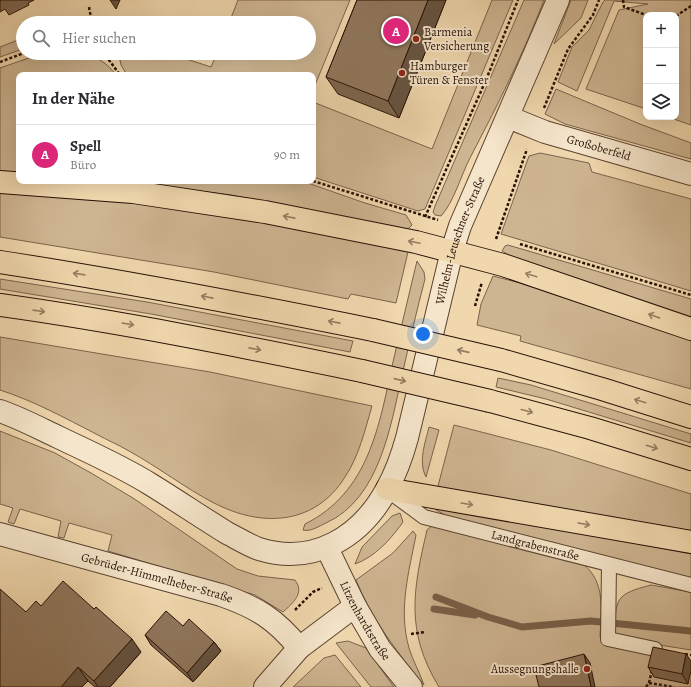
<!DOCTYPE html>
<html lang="de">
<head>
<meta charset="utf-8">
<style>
	body { margin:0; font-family:Alegreya,serif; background:#f2f2f3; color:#2b2b33 }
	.controls { position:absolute; right:12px; top:12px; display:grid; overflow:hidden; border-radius:8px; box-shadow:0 4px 16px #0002 }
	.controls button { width:36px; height:36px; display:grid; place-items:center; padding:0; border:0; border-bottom:1px solid #e1e1e2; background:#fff; color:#2b2b33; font:20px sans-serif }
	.you { position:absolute; left:423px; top:334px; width:14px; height:14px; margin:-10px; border:3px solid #fff; border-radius:50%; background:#1a73e8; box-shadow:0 0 0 6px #1a73e833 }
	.badge { display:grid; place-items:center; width:26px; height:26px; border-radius:50%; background:#db2777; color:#fff; font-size:13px; font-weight:700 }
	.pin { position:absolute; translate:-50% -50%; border:2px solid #fff; box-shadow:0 1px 4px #0006 }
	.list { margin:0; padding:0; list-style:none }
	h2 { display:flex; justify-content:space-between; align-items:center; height:52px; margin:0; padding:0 16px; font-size:17px }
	h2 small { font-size:13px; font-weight:400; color:#7c7c81 }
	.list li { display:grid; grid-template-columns:26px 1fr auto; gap:12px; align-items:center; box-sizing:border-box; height:60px; padding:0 16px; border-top:1px solid #e1e1e2 }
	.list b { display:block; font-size:15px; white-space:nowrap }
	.list p { margin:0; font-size:13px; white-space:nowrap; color:#7c7c81 }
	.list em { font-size:13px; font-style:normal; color:#7c7c81 }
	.icon { flex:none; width:22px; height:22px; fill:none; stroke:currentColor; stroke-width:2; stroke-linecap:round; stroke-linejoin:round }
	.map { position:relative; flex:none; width:691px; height:687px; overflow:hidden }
	.search { position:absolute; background:#fff; box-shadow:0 4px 16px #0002; left:16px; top:16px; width:300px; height:44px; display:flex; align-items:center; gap:10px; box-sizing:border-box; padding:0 14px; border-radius:22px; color:#7c7c81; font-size:15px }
	.panel { position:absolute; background:#fff; box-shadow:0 4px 16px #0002; left:16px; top:72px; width:300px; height:112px; border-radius:8px }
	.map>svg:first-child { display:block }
</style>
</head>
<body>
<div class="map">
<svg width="691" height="687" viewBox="0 0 691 687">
	<rect width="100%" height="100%" fill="#f0d7ad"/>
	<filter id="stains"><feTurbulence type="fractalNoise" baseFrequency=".005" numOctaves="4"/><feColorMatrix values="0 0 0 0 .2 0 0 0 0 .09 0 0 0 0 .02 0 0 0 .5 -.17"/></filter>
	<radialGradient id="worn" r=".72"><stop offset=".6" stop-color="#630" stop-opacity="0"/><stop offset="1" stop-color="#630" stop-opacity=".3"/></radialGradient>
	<g fill="#ceb591" stroke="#7b624c">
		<path d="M238 0H350L313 90V75H127L121 65 120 60 110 53H168L211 67 217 53H309V23H229Z"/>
		<path d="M492 0H513L425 209 418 211 313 177V102L432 149Z"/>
		<path d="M524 0H544C523 55 497 106 470 158 461 175 454 202 441 216L435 215 433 212 435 206Z"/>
		<path d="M571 0H588L581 18 554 44Z"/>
		<path d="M605 0H691V125L668 117H676V15H646V109L586 89 619 10 648 4 614 1 577 91 558 82 572 47 589 30 603 2Z"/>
		<path d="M23 38V49L0 57V47Z"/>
		<path d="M43 53C71 53 98 49 116 75H19V174H0V68Z"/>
		<path d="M556 89 640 124 691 143V159L565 124 545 114Z"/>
		<path d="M540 153 589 163 592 172 691 199V291L501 234 529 156Z"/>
		<path d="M117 181H302L365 203 406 215 412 225 408 229H402L231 195Z"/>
		<path d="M0 192 131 200 211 212 360 240 408 252 396 303 351 294 348 299 214 272 0 237Z"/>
		<path d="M508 245 691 299V319L581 280 521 262 502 251 505 246Z"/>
		<path d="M417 261 424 272 425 279C417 309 410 340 403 371 391 423 381 498 326 523 319 526 311 532 303 530L305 524C369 492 379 426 393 362 401 328 409 294 417 261Z"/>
		<path d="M493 276 528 285 691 339V389L520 341 521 336 477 325 481 304Z"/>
		<path d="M0 279 147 302 353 341 350 352 151 314 0 289Z"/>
		<path d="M0 337 210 372 372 406C365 430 359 456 345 477 315 525 262 528 214 503 185 488 158 467 129 451 119 445 107 440 96 434 65 418 34 401 0 390Z"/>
		<path d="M498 378 531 385 691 434V443L546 399 496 387Z"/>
		<path d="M454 425 551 450 691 494V532L444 489 438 486Z"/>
		<path d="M429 427 439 430 426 477C418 461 425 444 429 427Z"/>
		<path d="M0 431 55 453 91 473 133 498 237 569 258 576 295 580C305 593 293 603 283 612L255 595 108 551 112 535 69 523 64 538 58 537 61 521 20 509 14 524 8 522 13 508 0 504Z"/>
		<path d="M435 508 556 528 691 554V580L447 516 436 510Z"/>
		<path d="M400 513 403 522C391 539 375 557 355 564L362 547 392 516Z"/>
		<path d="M433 525 583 564C606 582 601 611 600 637L607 644 691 663V687H439C405 631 413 590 427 530Z"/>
		<path d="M413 531 416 535C409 572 398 609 409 648 413 661 420 673 424 685 398 653 371 619 356 580L393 553Z"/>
		<path d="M651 585 691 592V650L622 639 615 634C615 598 616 594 651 585Z"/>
		<path d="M348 641 366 648 394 687H371L336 643Z"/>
		<path d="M335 655 361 687H293L324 658Z"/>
	</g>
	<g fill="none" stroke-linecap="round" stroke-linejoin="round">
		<g stroke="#775f48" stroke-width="7">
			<path d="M436 597 488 617 522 627 591 621 691 631"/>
			<path d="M434 609 475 615"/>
		</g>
		<defs>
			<g id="service">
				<path id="s1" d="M390 492 424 517 691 585"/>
				<path d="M609 565 608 639 655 649"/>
			</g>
			<g id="minor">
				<path id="s2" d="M508 117 545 132 691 174"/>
				<path id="s3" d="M0 534 221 595C256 607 276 619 299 648"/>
				<path id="s4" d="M327 548 355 606 380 649 411 687"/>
				<path d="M265 687 299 648 355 606"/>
			</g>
			<g id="tertiary">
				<path id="s5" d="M0 411C20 418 39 428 58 437 89 452 121 466 150 484 176 500 201 517 227 533 237 538 248 545 259 549 314 566 361 537 387 489 396 473 402 456 407 438L452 251 460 226 558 0"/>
			</g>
			<g id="trunk">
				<path d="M0 182 133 192 265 212 416 242 503 265 691 329"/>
				<path d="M0 262C125 281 249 305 373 330"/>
				<path d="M0 305C122 322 241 346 362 371"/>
				<path d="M501 360 602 389 691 417"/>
				<path d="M490 401 590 428 691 459"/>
				<path d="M387 489 691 542"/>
			</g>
		</defs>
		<use href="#service" stroke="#5a4230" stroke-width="16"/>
		<use href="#minor" stroke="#5a4230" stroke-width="24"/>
		<use href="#tertiary" stroke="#5a4230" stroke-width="24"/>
		<use href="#trunk" stroke="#281006" stroke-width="24"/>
		<g stroke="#281006" stroke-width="2.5" stroke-dasharray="3 2" stroke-linecap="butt">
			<path d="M623 0 624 7 646 15"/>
			<path d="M89 7 91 18 89 23"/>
			<path d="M676 16 691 6"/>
			<path d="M101 53 109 60 120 75"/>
			<path d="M0 62 24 53"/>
			<path d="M544 108 568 49 593 15 599 0"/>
			<path d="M313 181 438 220"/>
			<path d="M425 217 486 80 518 0"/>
			<path d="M496 239 527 149"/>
			<path d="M520 244 691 295"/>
			<path d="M475 306 482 282"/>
			<path d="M295 610 313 592 322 588"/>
			<path d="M411 634 425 632"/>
			<path d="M685 654 691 655"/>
			<path d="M649 683 652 670"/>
			<path d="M646 687 649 683 674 687"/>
		</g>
		<use href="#service" stroke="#f5e5ca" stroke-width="14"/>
		<use href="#minor" stroke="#f5e5ca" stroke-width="22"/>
		<use href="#tertiary" stroke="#f5e5ca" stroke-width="22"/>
		<use href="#trunk" stroke="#f0d7ad" stroke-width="22"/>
		<defs>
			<g id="trunk-bridge">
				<path d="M373 330 501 360"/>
				<path d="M362 371 490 401"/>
			</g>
		</defs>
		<use href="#trunk-bridge" stroke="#281006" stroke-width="24" stroke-linecap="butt"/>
		<use href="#trunk-bridge" stroke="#f0d7ad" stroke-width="22"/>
	</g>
	<g fill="#7c6650" stroke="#281006">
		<path d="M0 0H34L28 3 29 5 9 15 5 9 0 12Z"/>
		<path d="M357 0H446L399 118 338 94 326 77Z"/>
		<path d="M41 606 141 652 110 687H95L88 681 26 612Z"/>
		<path d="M183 626 214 642 221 651 193 682 151 645 145 635Z"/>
		<path d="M686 654 688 684 654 677 648 667Z"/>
	</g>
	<g fill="#655341" stroke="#281006">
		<path d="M110 0H120L116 9Z"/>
		<path d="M428 0H446L399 118 388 101Z"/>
		<path d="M132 639 141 652 110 687H98L94 681Z"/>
		<path d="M214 642 221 651 193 682 187 673Z"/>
		<path d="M584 654 590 663 595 687H591Z"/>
		<path d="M686 654 691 661V670L688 684 682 674Z"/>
		<path d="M78 667 88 681 82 687H61Z"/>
	</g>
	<g fill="#90775d" stroke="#281006">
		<path d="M357 0H428L388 101 326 77Z"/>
		<path d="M63 581 94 609 96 607 132 639 94 681 78 667 61 687H0V589L26 612 36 601 41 606Z"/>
		<path d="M166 611 183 626 189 619 214 642 187 673 145 635Z"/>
		<path d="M653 647 686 654 682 674 648 667Z"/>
		<path d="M584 654 591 687H539L534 667Z"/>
	</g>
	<defs><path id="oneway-shaft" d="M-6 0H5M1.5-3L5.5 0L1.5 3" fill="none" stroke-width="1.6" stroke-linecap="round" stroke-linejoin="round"/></defs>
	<g stroke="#967d62">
		<use href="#oneway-shaft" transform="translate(289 217) rotate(-169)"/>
		<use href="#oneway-shaft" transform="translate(414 242) rotate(-168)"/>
		<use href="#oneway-shaft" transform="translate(79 274) rotate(-172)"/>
		<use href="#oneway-shaft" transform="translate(531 275) rotate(-162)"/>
		<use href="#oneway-shaft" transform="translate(207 297) rotate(-169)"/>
		<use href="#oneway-shaft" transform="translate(39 311) rotate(8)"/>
		<use href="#oneway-shaft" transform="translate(654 316) rotate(-160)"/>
		<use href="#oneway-shaft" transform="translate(334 322) rotate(-169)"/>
		<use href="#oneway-shaft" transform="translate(128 324) rotate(10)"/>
		<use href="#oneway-shaft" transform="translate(255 349) rotate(11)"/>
		<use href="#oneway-shaft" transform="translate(463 351) rotate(-167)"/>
		<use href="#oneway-shaft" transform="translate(400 380) rotate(13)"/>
		<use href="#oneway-shaft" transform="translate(640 401) rotate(-163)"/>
		<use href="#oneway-shaft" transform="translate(527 411) rotate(15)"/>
		<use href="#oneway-shaft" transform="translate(652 447) rotate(17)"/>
		<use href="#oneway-shaft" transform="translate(467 504) rotate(9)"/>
		<use href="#oneway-shaft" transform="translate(584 524) rotate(10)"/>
	</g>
	<g fill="#8f2418" stroke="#f5e5ca" stroke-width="1.5">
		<circle cx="416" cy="39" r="4"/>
		<circle cx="402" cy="73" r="4"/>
		<circle cx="587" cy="669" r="4"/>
	</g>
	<g text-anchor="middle" stroke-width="4" stroke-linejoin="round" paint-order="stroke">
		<g font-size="12" fill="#281006" stroke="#f5e5ca" text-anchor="start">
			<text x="424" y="36">Barmenia<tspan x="424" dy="14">Versicherung</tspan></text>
			<text x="410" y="70">Hamburger<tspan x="410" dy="14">Türen &amp; Fenster</tspan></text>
			<text x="579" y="673" text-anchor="end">Aussegnungshalle</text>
		</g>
		<g font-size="12" fill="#281006" stroke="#f5e5ca">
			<text dy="4" stroke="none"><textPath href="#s2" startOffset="96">Großoberfeld</textPath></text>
			<text dy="4" stroke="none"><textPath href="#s5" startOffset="708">Wilhelm-Leuschner-Straße</textPath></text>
			<text dy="4" stroke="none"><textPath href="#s1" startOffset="157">Landgrabenstraße</textPath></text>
			<text dy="4" stroke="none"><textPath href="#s3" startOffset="163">Gebrüder-Himmelheber-Straße</textPath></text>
			<text dy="4" stroke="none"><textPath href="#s4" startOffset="82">Litzenhardtstraße</textPath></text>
		</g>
	</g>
	<rect width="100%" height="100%" filter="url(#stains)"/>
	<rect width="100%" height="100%" fill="url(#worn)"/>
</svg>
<div class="controls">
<button>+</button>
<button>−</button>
<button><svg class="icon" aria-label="layers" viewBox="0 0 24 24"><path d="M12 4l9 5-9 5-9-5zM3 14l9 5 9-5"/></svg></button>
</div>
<div class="you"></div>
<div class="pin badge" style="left:396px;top:31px">A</div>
<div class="search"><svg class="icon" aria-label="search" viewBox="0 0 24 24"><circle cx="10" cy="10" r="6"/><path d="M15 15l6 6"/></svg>Hier suchen</div>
<section class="panel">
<h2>In der Nähe<small></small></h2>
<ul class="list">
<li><span class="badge">A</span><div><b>Spell</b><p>Büro</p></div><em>90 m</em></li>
</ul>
</section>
</div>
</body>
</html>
